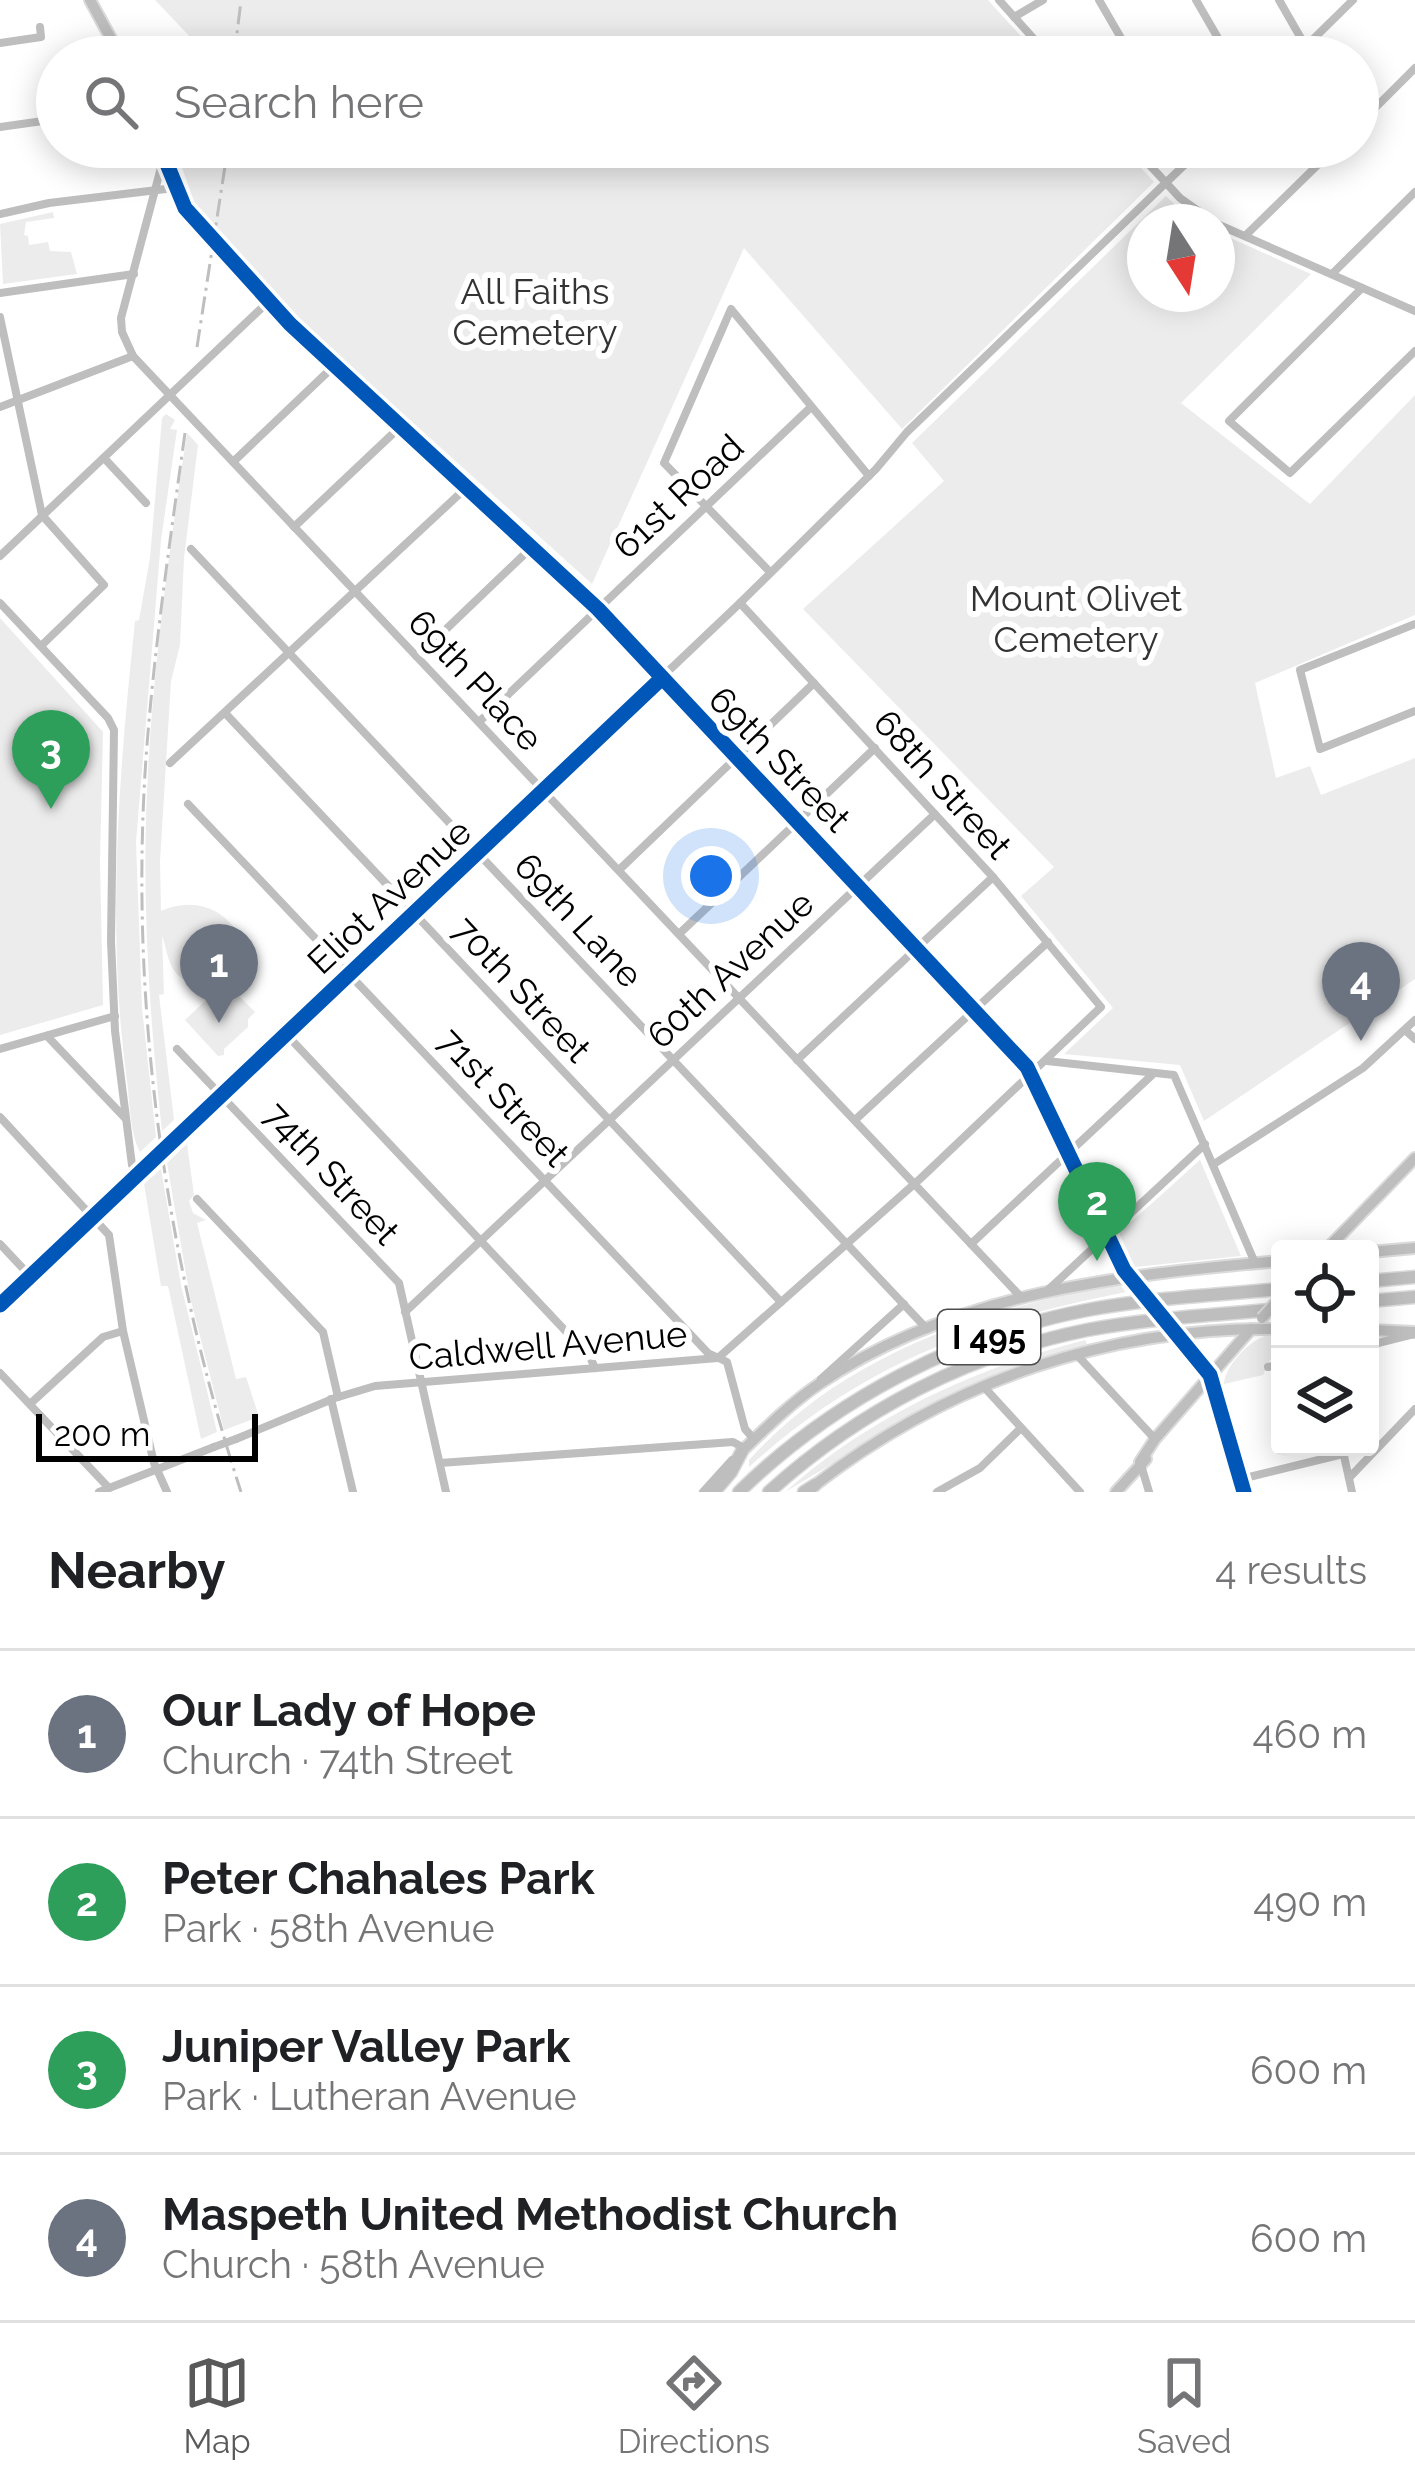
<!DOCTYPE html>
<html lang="en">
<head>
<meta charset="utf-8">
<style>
	body { margin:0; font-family:Raleway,sans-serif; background:#f6f6f6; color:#202124 }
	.controls { position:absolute; right:36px; bottom:36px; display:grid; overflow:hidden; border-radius:12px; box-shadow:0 6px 30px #0003 }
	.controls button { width:108px; height:108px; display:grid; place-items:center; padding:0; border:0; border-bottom:3px solid #e0e0e0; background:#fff; color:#202124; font:60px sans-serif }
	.compass { position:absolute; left:1127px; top:204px; width:108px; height:108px; border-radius:50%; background:#fff; box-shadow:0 6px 30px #0003; rotate:168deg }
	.scale { position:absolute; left:36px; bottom:30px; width:222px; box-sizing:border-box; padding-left:12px; border:6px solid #000; border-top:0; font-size:33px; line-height:42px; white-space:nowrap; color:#000; -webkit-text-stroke:9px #fff; paint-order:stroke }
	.you { position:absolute; left:711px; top:876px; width:42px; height:42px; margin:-30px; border:9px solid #fff; border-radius:50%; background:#1a73e8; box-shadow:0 0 0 18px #1a73e833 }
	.badge { display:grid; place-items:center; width:78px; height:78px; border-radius:50%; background:#595959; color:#fff; font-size:39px; font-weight:700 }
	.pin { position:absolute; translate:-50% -99px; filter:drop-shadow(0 3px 6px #0008) }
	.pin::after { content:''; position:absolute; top:63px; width:42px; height:36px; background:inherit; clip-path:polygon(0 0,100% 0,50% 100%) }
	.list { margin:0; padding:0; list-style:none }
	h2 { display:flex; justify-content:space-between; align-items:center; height:156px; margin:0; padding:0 48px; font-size:51px }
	h2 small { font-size:39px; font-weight:400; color:#757577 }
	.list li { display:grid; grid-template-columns:78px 1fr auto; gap:36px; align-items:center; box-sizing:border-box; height:168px; padding:0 48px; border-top:3px solid #e0e0e0 }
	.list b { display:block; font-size:45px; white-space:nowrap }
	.list p { margin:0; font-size:39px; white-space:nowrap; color:#757577 }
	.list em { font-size:39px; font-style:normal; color:#757577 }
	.icon { flex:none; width:66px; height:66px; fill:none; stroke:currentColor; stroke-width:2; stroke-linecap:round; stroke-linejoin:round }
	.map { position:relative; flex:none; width:1415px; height:1492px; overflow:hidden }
	.search { position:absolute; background:#fff; box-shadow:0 6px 30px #0003; left:36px; right:36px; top:36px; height:132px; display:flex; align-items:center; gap:30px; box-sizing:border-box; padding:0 42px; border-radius:66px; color:#757577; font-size:45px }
	.sheet { height:828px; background:#fff }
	nav { display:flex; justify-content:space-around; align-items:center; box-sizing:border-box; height:168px; border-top:3px solid #e0e0e0; background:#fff; font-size:33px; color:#757577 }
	nav a { display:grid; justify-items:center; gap:6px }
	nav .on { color:#595959 }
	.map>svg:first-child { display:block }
</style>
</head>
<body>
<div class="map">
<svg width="1415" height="1492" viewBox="0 0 1415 1492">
	<rect width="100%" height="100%" fill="#fff"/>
	<g fill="#ececec">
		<path d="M155 0H988L1040 57H169L195 42Z"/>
		<path d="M175 147H1122L1154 182 902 429 744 248 592 584 299 320 195 205Z"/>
		<path d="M1166 196 1193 222H1145V294H1217V232L1311 274 1181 403 1310 504 1415 395V615L1255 683 1276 778 1310 766 1321 795 1415 758V979L1204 1121 1180 1065 1064 1054 1113 1008 1021 896 1054 867 803 609 944 481 912 443Z"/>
		<path d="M53 212 54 218 26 222 24 235 28 236 29 245 48 242 50 251 71 252 77 274 3 284 0 224Z"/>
		<path d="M166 414 175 420 170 429 177 430 161 540 136 842 142 1008 156 1137 140 1152C130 1133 130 1103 127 1081 106 927 119 774 135 621L139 620 150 558 162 418Z"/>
		<path d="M187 433 198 445 184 558 180 645 171 681 160 861 161 911C193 897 225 907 242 940L206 974 198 972 184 979C168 972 167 948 162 936L164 994 159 995 174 1120 162 1131C149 1012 141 892 148 772 154 658 170 545 187 433Z"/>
		<path d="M0 618 103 732 100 861 103 1005 0 1035Z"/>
		<path d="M225 982 255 1012 248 1019V1027L224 1049V1055L218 1056 185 1020Z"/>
		<path d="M187 1144 194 1195 189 1201 193 1213 206 1220 197 1223 236 1379 246 1377 259 1417 224 1430 190 1297 167 1163Z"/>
		<path d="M1200 1160 1241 1256 1135 1267 1119 1233Z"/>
		<path d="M161 1169 181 1285 217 1432 201 1439 168 1286H161L144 1184Z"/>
		<path d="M1119 1284 1126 1292C979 1321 862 1364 749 1467V1460C845 1354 981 1309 1119 1284Z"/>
		<path d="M1265 1336H1280V1358L1270 1360 1263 1375 1224 1384C1225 1366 1248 1342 1265 1336Z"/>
		<path d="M1085 1340 1087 1344 1018 1365 948 1395 785 1492C872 1415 974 1369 1085 1340Z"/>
	</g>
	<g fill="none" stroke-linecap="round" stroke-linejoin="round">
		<defs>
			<g id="major">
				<path d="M90 0 121 57"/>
				<path d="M160 147 178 196 195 220"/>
				<path d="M234 260 290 324 598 609 1027 1067 1124 1270 1139 1289"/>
				<path d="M1327 1249 1415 1158"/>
				<path d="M1370 1252 1415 1248"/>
				<path d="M1175 1330 1210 1375"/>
				<path d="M1370 1330 1415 1332"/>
				<path d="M742 1451C767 1427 791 1403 819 1384 955 1292 1121 1275 1280 1261"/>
				<path d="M1140 1462 1155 1439 1251 1329"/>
				<path d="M815 1485C950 1381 1110 1326 1280 1329"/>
				<path d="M1116 1492 1146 1459"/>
			</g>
			<g id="highway">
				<path d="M1370 1281 1415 1277"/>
				<path d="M1370 1301 1415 1297"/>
				<path d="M714 1492 731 1472 742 1451"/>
				<path d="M739 1492C833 1400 957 1335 1087 1310 1150 1298 1216 1295 1280 1289"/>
				<path d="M769 1492C858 1411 968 1354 1087 1330 1150 1318 1216 1315 1280 1309"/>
				<path d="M804 1492 815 1485"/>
			</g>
		</defs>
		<use href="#major" stroke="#dbdbdb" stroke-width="14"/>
		<use href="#highway" stroke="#dbdbdb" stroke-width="15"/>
		<g stroke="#bebebe" stroke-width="8">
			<path d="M999 0 1050 57"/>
			<path d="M1099 0 1132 57"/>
			<path d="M1196 0 1229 57"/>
			<path d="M1279 0 1306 47"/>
			<path d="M1014 17 1043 0"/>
			<path d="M0 43 41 37 40 27"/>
			<path d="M1295 57 1353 0"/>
			<path d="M1358 125 1415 68"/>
			<path d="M0 127 57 119"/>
			<path d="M1133 147 1180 198 1214 222"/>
			<path d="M1185 147 1191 158"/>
			<path d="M163 160 121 318 122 332 133 356 1021 1297"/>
			<path d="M0 214 49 203 174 188"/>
			<path d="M1217 224 1415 311"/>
			<path d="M1245 236 1336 147"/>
			<path d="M1332 274 1415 192"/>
			<path d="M1362 288 1229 421 1290 473 1415 351"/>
			<path d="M0 293 134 274"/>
			<path d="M0 317 42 515 104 585 41 646"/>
			<path d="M0 407 133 356"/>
			<path d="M104 458 146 503"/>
			<path d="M233 462 335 365"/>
			<path d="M294 527 401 426"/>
			<path d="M191 549 927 1329"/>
			<path d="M0 556 269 301"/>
			<path d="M770 572 664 463 731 309 869 476"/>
			<path d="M0 603 108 718 114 730 111 941 115 1031 132 1165 138 1174"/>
			<path d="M1415 624 1300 670 1320 749 1415 711"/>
			<path d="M417 657 532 547"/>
			<path d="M225 713 781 1302"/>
			<path d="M479 722 811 407"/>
			<path d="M170 763 467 487"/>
			<path d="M188 804 708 1353 727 1362 745 1429 754 1439"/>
			<path d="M619 870 814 683"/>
			<path d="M679 934 875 748"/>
			<path d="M1405 1030 1415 1039"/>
			<path d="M286 1034 590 1357 595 1368"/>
			<path d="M47 1036 125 1118"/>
			<path d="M0 1049 115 1016"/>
			<path d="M177 1049 399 1283 446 1492"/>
			<path d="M797 1060 993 877"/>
			<path d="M1047 1061 1174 1075 1255 1263"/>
			<path d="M0 1117 109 1235 123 1331 154 1463 167 1492"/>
			<path d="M855 1120 1048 942"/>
			<path d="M167 1147 740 603 876 469 907 432 1203 147"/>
			<path d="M1214 1164 1363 1068 1415 1020"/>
			<path d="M197 1199 323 1332 338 1397"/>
			<path d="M0 1244 30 1276"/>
			<path d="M971 1244 1152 1075"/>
			<path d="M1048 1290 1205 1144"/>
			<path d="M0 1305 154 1159"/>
			<path d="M405 1312 935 814"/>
			<path d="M1370 1345 1415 1334"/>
			<path d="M1076 1354 1155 1439"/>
			<path d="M1268 1367 1280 1364"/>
			<path d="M0 1373 109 1488"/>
			<path d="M1210 1376 1244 1492"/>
			<path d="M821 1379 904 1304"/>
			<path d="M984 1387 1080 1492"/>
			<path d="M331 1399 353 1492"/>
			<path d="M30 1404 103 1337 123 1331"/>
			<path d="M236 1439 335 1398 375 1386 718 1358 921 1178 1101 1007 993 877 740 603"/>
			<path d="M1342 1447 1352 1492"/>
			<path d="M440 1463 733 1442 744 1448"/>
			<path d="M1141 1465 1149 1492"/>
			<path d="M1349 1478 1415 1409"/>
			<path d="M1241 1479 1343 1454"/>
			<path d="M99 1492 214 1447"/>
			<path d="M703 1492 732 1460"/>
			<path d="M937 1492 980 1468 1021 1428"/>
		</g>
		<use href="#major" stroke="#bebebe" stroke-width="10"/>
		<use href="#highway" stroke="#bebebe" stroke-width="12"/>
		<g stroke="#bebebe" stroke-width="3" stroke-dasharray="18 6 3 6" stroke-linecap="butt">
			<path d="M234 57 241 1"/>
			<path d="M197 347 228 147"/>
			<path d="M185 433C170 541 154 649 146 758 129 1004 165 1258 241 1492"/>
		</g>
		<defs>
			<g id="major-bridge">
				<path d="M195 220 234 260"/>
				<path d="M1139 1289 1174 1329"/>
				<path d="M1262 1318 1280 1298"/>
			</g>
		</defs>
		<use href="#major-bridge" stroke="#dbdbdb" stroke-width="14" stroke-linecap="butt"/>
		<g stroke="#bebebe" stroke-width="8">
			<path d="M154 1159 167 1147"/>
			<path d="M214 1447 236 1439"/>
		</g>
		<use href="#major-bridge" stroke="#bebebe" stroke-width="10"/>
		<defs>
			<g id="cycleway">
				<path d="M160 147 185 208 290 324 598 609 1027 1067 1124 1270 1210 1375 1244 1492"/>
				<path d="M0 1305 662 678"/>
			</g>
		</defs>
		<use href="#cycleway" stroke="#fff" stroke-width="22"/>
		<use href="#cycleway" stroke="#0057b8" stroke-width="15"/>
	</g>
	<g text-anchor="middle" stroke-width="12" stroke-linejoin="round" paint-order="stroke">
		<rect fill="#fff" stroke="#4c4c4c" stroke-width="3" x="938" y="1310" width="102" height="54" rx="9"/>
		<g font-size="33" font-weight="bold" fill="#000">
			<text x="989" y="1349">I 495</text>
		</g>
		<g font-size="36" fill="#333" stroke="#fff">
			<text x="535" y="304">All Faiths<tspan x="535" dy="41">Cemetery</tspan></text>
			<text x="1076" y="611">Mount Olivet<tspan x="1076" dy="41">Cemetery</tspan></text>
		</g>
		<g font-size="36" fill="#000" stroke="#fff">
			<text transform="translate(678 496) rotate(-43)" y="13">61st Road</text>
			<text transform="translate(476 680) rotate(47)" y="13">69th Place</text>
			<text transform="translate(780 759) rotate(46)" y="13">69th Street</text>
			<text transform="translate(943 784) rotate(48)" y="13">68th Street</text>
			<text transform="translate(389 896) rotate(-43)" y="13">Eliot Avenue</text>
			<text transform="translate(579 920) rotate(47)" y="13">69th Lane</text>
			<text transform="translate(730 969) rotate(-43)" y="13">60th Avenue</text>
			<text transform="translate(522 989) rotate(47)" y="13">70th Street</text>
			<text transform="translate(504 1097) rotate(47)" y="13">71st Street</text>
			<text transform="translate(332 1173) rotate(47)" y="13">74th Street</text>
			<text transform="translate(548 1345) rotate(-5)" y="13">Caldwell Avenue</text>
		</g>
	</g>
</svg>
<div class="controls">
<button><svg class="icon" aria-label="locate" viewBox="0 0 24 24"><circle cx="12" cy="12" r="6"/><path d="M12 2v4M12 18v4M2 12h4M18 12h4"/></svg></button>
<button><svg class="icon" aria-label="layers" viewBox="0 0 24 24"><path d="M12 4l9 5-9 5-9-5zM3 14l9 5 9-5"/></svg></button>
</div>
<svg class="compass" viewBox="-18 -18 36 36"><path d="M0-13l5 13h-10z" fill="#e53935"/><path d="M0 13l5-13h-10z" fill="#757577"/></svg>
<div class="scale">200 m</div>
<div class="you"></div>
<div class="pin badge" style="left:219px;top:1023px;background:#6b7280">1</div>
<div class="pin badge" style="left:1097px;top:1261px;background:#2e9e5b">2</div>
<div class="pin badge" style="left:51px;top:809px;background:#2e9e5b">3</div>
<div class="pin badge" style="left:1361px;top:1041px;background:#6b7280">4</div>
<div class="search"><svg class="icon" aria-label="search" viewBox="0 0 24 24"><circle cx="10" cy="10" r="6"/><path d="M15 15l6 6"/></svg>Search here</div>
</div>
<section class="sheet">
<h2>Nearby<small>4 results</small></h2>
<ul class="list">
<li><span class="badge" style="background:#6b7280">1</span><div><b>Our Lady of Hope</b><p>Church · 74th Street</p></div><em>460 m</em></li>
<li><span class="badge" style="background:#2e9e5b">2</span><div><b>Peter Chahales Park</b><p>Park · 58th Avenue</p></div><em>490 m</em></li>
<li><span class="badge" style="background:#2e9e5b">3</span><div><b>Juniper Valley Park</b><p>Park · Lutheran Avenue</p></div><em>600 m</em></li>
<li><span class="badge" style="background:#6b7280">4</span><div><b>Maspeth United Methodist Church</b><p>Church · 58th Avenue</p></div><em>600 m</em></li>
</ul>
</section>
<nav>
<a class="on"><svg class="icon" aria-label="map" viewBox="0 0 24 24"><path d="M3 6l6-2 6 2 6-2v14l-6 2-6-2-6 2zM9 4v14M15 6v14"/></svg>Map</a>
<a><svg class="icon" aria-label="directions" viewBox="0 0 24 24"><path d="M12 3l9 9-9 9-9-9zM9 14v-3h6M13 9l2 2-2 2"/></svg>Directions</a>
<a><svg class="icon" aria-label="saved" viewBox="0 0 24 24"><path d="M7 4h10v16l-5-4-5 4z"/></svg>Saved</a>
</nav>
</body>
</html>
